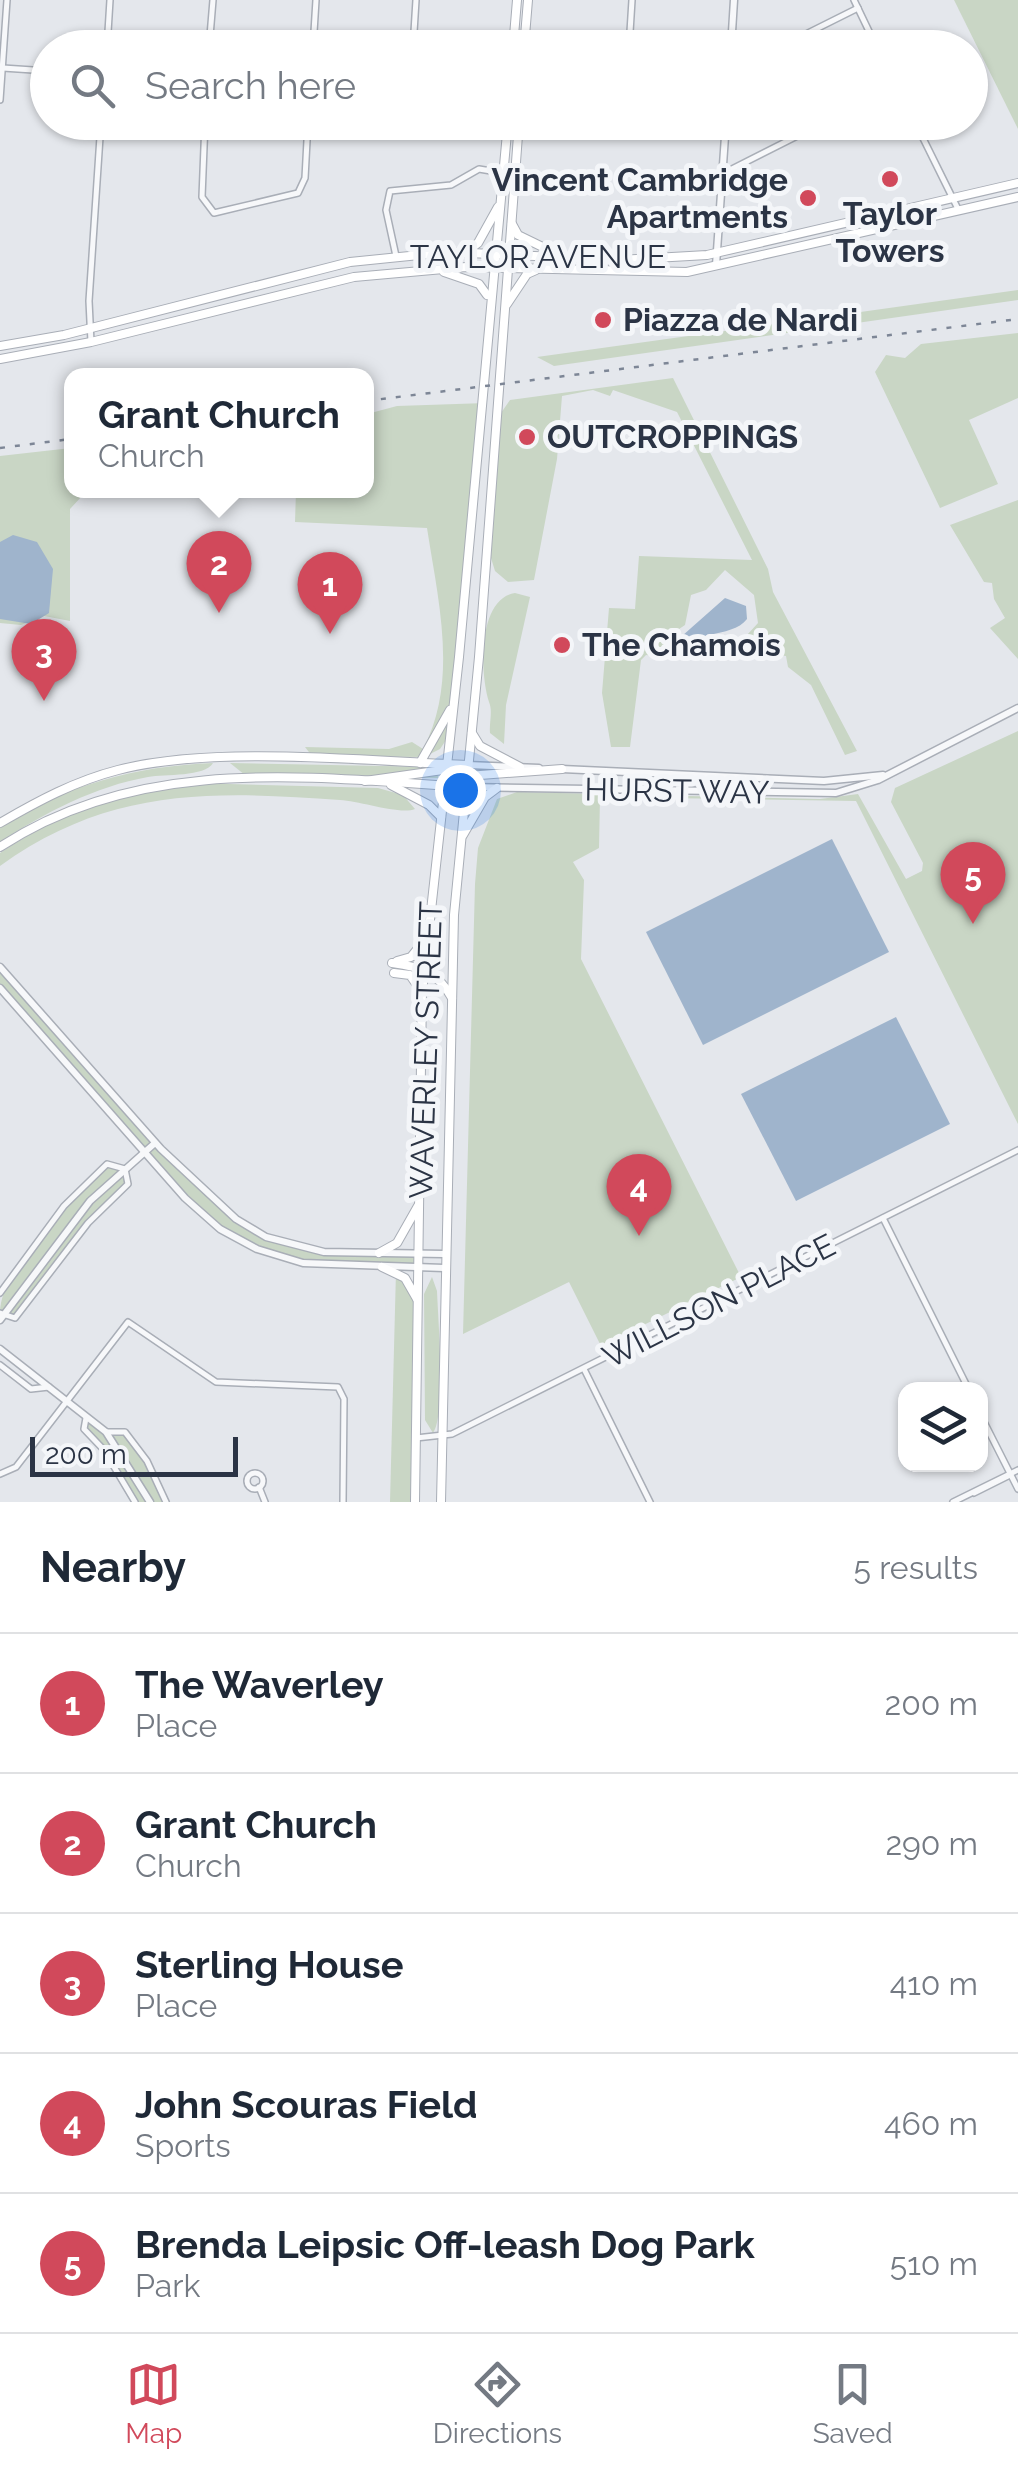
<!DOCTYPE html>
<html lang="en">
<head>
<meta charset="utf-8">
<style>
	body { margin:0; font-family:Raleway,sans-serif; background:#f2f2f3; color:#1f2937 }
	.controls { position:absolute; right:30px; bottom:30px; display:grid; overflow:hidden; border-radius:20px; box-shadow:0 2px 8px #0004 }
	.controls button { width:90px; height:90px; display:grid; place-items:center; padding:0; border:0; border-bottom:2px solid #e0e1e3; background:#fff; color:#1f2937; font:50px sans-serif }
	.scale { position:absolute; left:30px; bottom:25px; width:208px; box-sizing:border-box; padding-left:10px; border:5px solid #2b3445; border-top:0; font-size:28px; line-height:35px; white-space:nowrap; color:#2b3445; -webkit-text-stroke:8px #f4f6f9; paint-order:stroke }
	.you { position:absolute; left:460px; top:790px; width:35px; height:35px; margin:-25px; border:8px solid #fff; border-radius:50%; background:#1a73e8; box-shadow:0 0 0 15px #1a73e833 }
	.badge { display:grid; place-items:center; width:65px; height:65px; border-radius:50%; background:#d1495b; color:#fff; font-size:32px; font-weight:700 }
	.pin { position:absolute; translate:-50% -82px; filter:drop-shadow(0 2px 5px #0008) }
	.pin::after { content:''; position:absolute; top:52px; width:35px; height:30px; background:inherit; clip-path:polygon(0 0,100% 0,50% 100%) }
	.popup { position:absolute; left:64px; top:368px; width:310px; height:130px; box-sizing:border-box; display:grid; place-content:center; border-radius:20px; background:#fff; filter:drop-shadow(0 2px 8px #0005); font-size:32px; white-space:nowrap; color:#747a83 }
	.popup b { font-size:38px; color:#1f2937 }
	.popup::after { content:''; position:absolute; left:50%; top:100%; margin-left:-20px; border:20px solid transparent; border-top-color:#fff }
	.list { margin:0; padding:0; list-style:none }
	h2 { display:flex; justify-content:space-between; align-items:center; height:130px; margin:0; padding:0 40px; font-size:42px }
	h2 small { font-size:32px; font-weight:400; color:#747a83 }
	.list li { display:grid; grid-template-columns:65px 1fr auto; gap:30px; align-items:center; box-sizing:border-box; height:140px; padding:0 40px; border-top:2px solid #e0e1e3 }
	.list b { display:block; font-size:38px; white-space:nowrap }
	.list p { margin:0; font-size:32px; white-space:nowrap; color:#747a83 }
	.list em { font-size:32px; font-style:normal; color:#747a83 }
	.icon { flex:none; width:55px; height:55px; fill:none; stroke:currentColor; stroke-width:2; stroke-linecap:round; stroke-linejoin:round }
	.map { position:relative; flex:none; width:1018px; height:1502px; overflow:hidden }
	.search { position:absolute; background:#fff; box-shadow:0 2px 8px #0004; left:30px; right:30px; top:30px; height:110px; display:flex; align-items:center; gap:25px; box-sizing:border-box; padding:0 35px; border-radius:55px; color:#747a83; font-size:38px }
	.sheet { height:830px; background:#fff }
	nav { display:flex; justify-content:space-around; align-items:center; box-sizing:border-box; height:140px; border-top:2px solid #e0e1e3; background:#fff; font-size:28px; color:#747a83 }
	nav a { display:grid; justify-items:center; gap:5px }
	nav .on { color:#d1495b }
	.map>svg:first-child { display:block }
</style>
</head>
<body>
<div class="map">
<svg width="1018" height="1502" viewBox="0 0 1018 1502">
	<rect width="100%" height="100%" fill="#e4e7ec"/>
	<g fill="#c9d6c5">
		<path d="M954 0H1018V129Z"/>
		<path d="M1018 290V300L554 366 537 357Z"/>
		<path d="M1018 333V398L969 420 998 484 940 508 875 372 886 355 905 358 921 344Z"/>
		<path d="M673 378 768 569 773 592 857 751 845 755 811 685 788 667 786 656C771 655 752 649 747 635L758 623 754 595 725 570 706 590 691 595 685 625 667 637 661 657 646 655 641 660 630 747H611L602 693 609 608 635 609 639 556 752 560 677 412 613 390 610 396 593 390 562 396 557 459 534 580 508 582 495 571 491 558 501 413 510 400Z"/>
		<path d="M486 403 454 728 440 749 424 757 312 756 305 747 389 749 412 742 423 749C459 681 438 600 427 528L295 522 296 491 366 490 367 414 397 406Z"/>
		<path d="M71 448V490L133 491 124 497 82 496 70 509V621L44 616 21 625 0 623V456Z"/>
		<path d="M1018 500V659L990 628 1005 618 994 599 992 583 984 582 950 525Z"/>
		<path d="M515 593 530 597 506 705 504 744 490 733C489 723 493 711 489 702 480 675 477 599 515 593Z"/>
		<path d="M1018 731V1124L856 801 600 797 599 848 573 862 584 880 581 959 741 1277 601 1346 569 1282 463 1334 475 884 478 848 497 799 517 792 820 799 858 794 906 879 922 871 923 863 891 802 895 788Z"/>
		<path d="M213 763C205 777 165 774 148 777 96 786 44 813 0 842V827C66 785 135 766 213 763Z"/>
		<path d="M230 763 433 767 438 768V778L245 775Z"/>
		<path d="M194 783 378 788 403 795 415 809C400 815 360 801 340 800 212 791 110 787 0 866V853C65 809 118 798 194 783Z"/>
		<path d="M0 967 204 1193 266 1237 324 1252 419 1254V1267H331L257 1249 220 1229 185 1198 0 988Z"/>
		<path d="M107 1164 125 1169 128 1184 88 1223 15 1318 0 1313C0 1267 74 1197 107 1164Z"/>
		<path d="M396 1271 420 1305 415 1502H390Z"/>
		<path d="M432 1277 437 1291C438 1317 446 1417 433 1433L425 1420 424 1294Z"/>
		<path d="M87 1415 106 1432H125L147 1461 166 1502H135L104 1450 84 1429Z"/>
	</g>
	<g fill="#9fb4cc">
		<path d="M13 535 37 542 53 569 49 613 31 624 0 619V542Z"/>
		<path d="M725 598 746 606 747 619C731 640 689 627 667 659L669 641 682 636Z"/>
		<path d="M832 839 889 952 703 1045 646 932Z"/>
		<path d="M896 1017 950 1124 796 1201 741 1094Z"/>
	</g>
	<g fill="none" stroke-linecap="round" stroke-linejoin="round">
		<defs>
			<g id="minor">
				<path d="M854 0 877 48"/>
				<path d="M107 48 110 0"/>
				<path d="M209 48 213 0"/>
				<path d="M313 48 316 0"/>
				<path d="M413 48 416 0"/>
				<path d="M629 48 632 0"/>
				<path d="M778 48 858 8"/>
				<path d="M3 68 48 71"/>
				<path d="M0 100 7 0"/>
				<path d="M205 122 202 197 214 213 298 193 305 178 308 122"/>
				<path d="M915 122 958 209"/>
				<path d="M722 174 825 122"/>
				<path d="M396 256 386 210 390 191 451 185 479 169 503 173"/>
				<path d="M91 342 89 301 101 122"/>
				<path d="M883 1218 969 1390"/>
				<path d="M0 1293 64 1206 107 1164 125 1169 128 1184 88 1223 15 1318 0 1313"/>
				<path d="M0 1365 31 1389 49 1387"/>
				<path d="M584 1369 650 1502"/>
				<path d="M980 1414 1018 1489"/>
				<path d="M86 1418 84 1429 104 1450 135 1502"/>
				<path d="M106 1432H125L147 1461 166 1502"/>
				<path d="M416 1438 452 1434 1018 1150"/>
				<circle cx="255" cy="1481" r="8"/>
				<path d="M0 1474 16 1467 128 1322 216 1382 338 1387 344 1399 343 1502"/>
				<path d="M259 1487 265 1502"/>
				<path d="M974 1493 1008 1476"/>
				<path d="M953 1502 1018 1470"/>
			</g>
			<g id="tertiary">
				<path d="M731 48 734 0"/>
				<path d="M716 265 726 122"/>
				<path d="M468 765 539 768"/>
				<path d="M562 769 824 781 883 775"/>
				<path d="M466 787 836 793 878 780 1018 708"/>
				<path d="M0 967 161 1149 236 1219 266 1237 324 1252 444 1254"/>
				<path d="M0 988 185 1198 220 1229 257 1249 303 1263 444 1268"/>
				<path d="M0 1320 90 1201 155 1143"/>
				<path d="M0 1349 106 1432 150 1502"/>
			</g>
			<g id="secondary">
				<path d="M513 48 517 0"/>
				<path d="M524 48 528 0"/>
				<path d="M512 224 518 235 557 254"/>
				<path d="M466 252 478 243 498 207"/>
				<path d="M444 272 479 284 487 295"/>
				<path d="M507 304 527 274 536 270"/>
				<path d="M0 346 64 335 350 262 449 252 619 260 707 255 1018 183"/>
				<path d="M0 359 91 342 354 277 466 267 687 272 1018 197"/>
				<path d="M472 733 480 746 520 767"/>
				<path d="M420 763 450 710"/>
				<path d="M365 781 464 767"/>
				<path d="M391 785 429 805 441 817"/>
				<path d="M443 785 467 776 562 769"/>
				<path d="M0 823C38 801 75 781 118 770 214 745 367 761 468 765"/>
				<path d="M463 835 485 797 497 788"/>
				<path d="M0 847C139 755 307 777 466 787"/>
				<path d="M397 961 411 957 424 941"/>
				<path d="M392 963C421 967 437 971 452 998"/>
				<path d="M394 973 410 975 421 991"/>
				<path d="M379 1253 397 1243 418 1206"/>
				<path d="M382 1267 405 1278 417 1299"/>
				<path d="M415 1502 422 992 459 657 508 122"/>
				<path d="M441 1502 454 915 479 657 519 122"/>
			</g>
		</defs>
		<use href="#minor" stroke="#a9aeb7" stroke-width="8"/>
		<use href="#tertiary" stroke="#a9aeb7" stroke-width="9"/>
		<use href="#secondary" stroke="#a9aeb7" stroke-width="10"/>
		<use href="#minor" stroke="#f7f8fa" stroke-width="5"/>
		<use href="#tertiary" stroke="#f7f8fa" stroke-width="6"/>
		<use href="#secondary" stroke="#fff" stroke-width="8"/>
		<g stroke="#7d8696" stroke-width="2.5" stroke-dasharray="5 10" stroke-linecap="butt">
			<path d="M366 401 1018 319"/>
			<path d="M0 448 71 439"/>
		</g>
	</g>
	<g fill="#d1495b" stroke="#f4f6f9" stroke-width="4">
		<circle cx="890" cy="179" r="10"/>
		<circle cx="808" cy="198" r="10"/>
		<circle cx="603" cy="320" r="10"/>
		<circle cx="527" cy="437" r="10"/>
		<circle cx="562" cy="645" r="10"/>
	</g>
	<g text-anchor="middle" stroke-width="10" stroke-linejoin="round" paint-order="stroke">
		<g font-size="32" font-weight="bold" fill="#2b3445" stroke="#f4f6f9" text-anchor="start">
			<text x="788" y="191" text-anchor="end">Vincent Cambridge<tspan x="788" dy="37">Apartments</tspan></text>
			<text x="890" y="225" text-anchor="middle">Taylor<tspan x="890" dy="37">Towers</tspan></text>
			<text x="623" y="331">Piazza de Nardi</text>
			<text x="547" y="448">OUTCROPPINGS</text>
			<text x="582" y="656">The Chamois</text>
		</g>
		<g font-size="32" fill="#2b3445" stroke="#f4f6f9">
			<text x="538" y="268">TAYLOR AVENUE</text>
			<text transform="translate(677 791) rotate(1)" y="11">HURST WAY</text>
			<text transform="translate(426 1050) rotate(-88)" y="11">WAVERLEY STREET</text>
			<text transform="translate(719 1301) rotate(-27)" y="11">WILLSON PLACE</text>
		</g>
	</g>
</svg>
<div class="controls">
<button><svg class="icon" aria-label="layers" viewBox="0 0 24 24"><path d="M12 4l9 5-9 5-9-5zM3 14l9 5 9-5"/></svg></button>
</div>
<div class="scale">200 m</div>
<div class="you"></div>
<div class="pin badge" style="left:330px;top:634px">1</div>
<div class="pin badge" style="left:219px;top:613px">2</div>
<div class="popup"><b>Grant Church</b>Church</div>
<div class="pin badge" style="left:44px;top:701px">3</div>
<div class="pin badge" style="left:639px;top:1236px">4</div>
<div class="pin badge" style="left:973px;top:924px">5</div>
<div class="search"><svg class="icon" aria-label="search" viewBox="0 0 24 24"><circle cx="10" cy="10" r="6"/><path d="M15 15l6 6"/></svg>Search here</div>
</div>
<section class="sheet">
<h2>Nearby<small>5 results</small></h2>
<ul class="list">
<li><span class="badge">1</span><div><b>The Waverley</b><p>Place</p></div><em>200 m</em></li>
<li><span class="badge">2</span><div><b>Grant Church</b><p>Church</p></div><em>290 m</em></li>
<li><span class="badge">3</span><div><b>Sterling House</b><p>Place</p></div><em>410 m</em></li>
<li><span class="badge">4</span><div><b>John Scouras Field</b><p>Sports</p></div><em>460 m</em></li>
<li><span class="badge">5</span><div><b>Brenda Leipsic Off-leash Dog Park</b><p>Park</p></div><em>510 m</em></li>
</ul>
</section>
<nav>
<a class="on"><svg class="icon" aria-label="map" viewBox="0 0 24 24"><path d="M3 6l6-2 6 2 6-2v14l-6 2-6-2-6 2zM9 4v14M15 6v14"/></svg>Map</a>
<a><svg class="icon" aria-label="directions" viewBox="0 0 24 24"><path d="M12 3l9 9-9 9-9-9zM9 14v-3h6M13 9l2 2-2 2"/></svg>Directions</a>
<a><svg class="icon" aria-label="saved" viewBox="0 0 24 24"><path d="M7 4h10v16l-5-4-5 4z"/></svg>Saved</a>
</nav>
</body>
</html>
